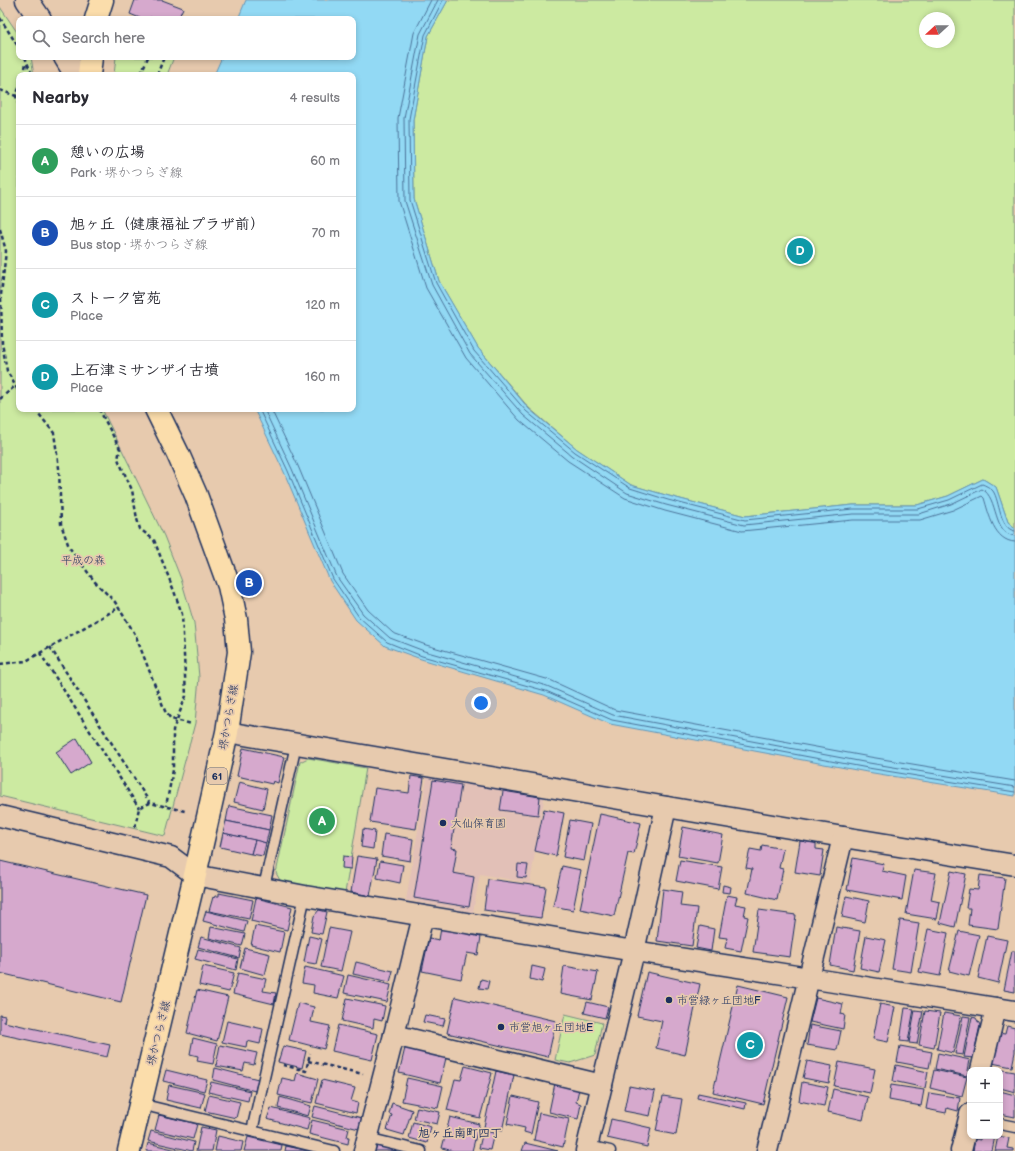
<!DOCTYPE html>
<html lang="en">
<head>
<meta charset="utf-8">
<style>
	body { margin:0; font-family:"Balsamiq Sans","Klee One",sans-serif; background:#f7f7f7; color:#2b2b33 }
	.controls { position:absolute; right:12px; bottom:12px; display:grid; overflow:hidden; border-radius:8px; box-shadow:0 2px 6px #0003 }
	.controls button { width:36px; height:36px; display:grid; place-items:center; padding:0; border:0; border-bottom:1px solid #e1e1e2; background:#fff; color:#2b2b33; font:20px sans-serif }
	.compass { position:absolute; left:919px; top:12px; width:36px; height:36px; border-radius:50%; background:#fff; box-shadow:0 2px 6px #0003; rotate:249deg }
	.you { position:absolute; left:481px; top:703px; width:14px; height:14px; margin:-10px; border:3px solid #fff; border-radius:50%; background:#1a73e8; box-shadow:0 0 0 6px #1a73e833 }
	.badge { display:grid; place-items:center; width:26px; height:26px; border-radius:50%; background:#7c3aed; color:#fff; font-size:13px; font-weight:700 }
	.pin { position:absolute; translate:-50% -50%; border:2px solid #fff; box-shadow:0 1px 4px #0006 }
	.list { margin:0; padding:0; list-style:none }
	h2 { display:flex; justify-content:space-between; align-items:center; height:52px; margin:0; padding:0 16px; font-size:17px }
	h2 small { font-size:13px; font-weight:400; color:#7c7c81 }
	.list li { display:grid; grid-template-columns:26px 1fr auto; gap:12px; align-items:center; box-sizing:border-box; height:72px; padding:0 16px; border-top:1px solid #e1e1e2 }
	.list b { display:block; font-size:15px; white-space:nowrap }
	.list p { margin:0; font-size:13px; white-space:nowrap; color:#7c7c81 }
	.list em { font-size:13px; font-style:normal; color:#7c7c81 }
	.icon { flex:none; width:22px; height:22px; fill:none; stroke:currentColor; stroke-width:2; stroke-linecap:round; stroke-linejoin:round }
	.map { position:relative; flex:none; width:1015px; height:1151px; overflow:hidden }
	.search { position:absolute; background:#fff; box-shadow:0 2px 6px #0003; left:16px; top:16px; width:340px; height:44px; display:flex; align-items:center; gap:10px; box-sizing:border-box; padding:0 14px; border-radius:8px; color:#7c7c81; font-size:15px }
	.panel { position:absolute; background:#fff; box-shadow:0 2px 6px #0003; left:16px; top:72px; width:340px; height:340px; border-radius:8px }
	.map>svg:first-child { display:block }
</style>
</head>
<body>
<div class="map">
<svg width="1015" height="1151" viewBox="0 0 1015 1151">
	<rect width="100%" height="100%" fill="#e7caae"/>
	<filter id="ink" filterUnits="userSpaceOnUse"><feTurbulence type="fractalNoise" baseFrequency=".025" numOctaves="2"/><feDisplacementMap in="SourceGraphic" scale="8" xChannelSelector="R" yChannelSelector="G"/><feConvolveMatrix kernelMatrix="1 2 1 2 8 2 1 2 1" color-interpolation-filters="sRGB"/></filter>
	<g filter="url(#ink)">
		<path fill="#e2c0b7" d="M428 773 545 793 530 883 480 874 473 912 406 900Z"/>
		<g fill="#cceaa1" stroke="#748c80" fill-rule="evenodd">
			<path d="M448 0H1015V528L1008 522 996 487 983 479 948 496 917 505H853L745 516 669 496 631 485 577 449 529 408 478 348 439 281 414 199 413 120 428 36ZM925 18H949V42H925Z"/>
			<path d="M0 7 19 35V57H31L34 75H19V409H102L164 536 181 579 194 623 199 677 195 723 165 836 0 796Z"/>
			<path d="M116 57H174L167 75H114Z"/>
			<path d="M308 758 366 768 345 893 281 882 276 873 300 762Z"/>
			<path d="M565 1014 602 1023 595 1055 570 1063 555 1060Z"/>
		</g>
		<path fill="#92d9f4" stroke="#6295b8" d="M246 0H448L428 36 413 120 414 199 439 281 478 348 529 409 577 449 631 485 669 496 745 516 853 505H917L948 496 983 479 996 487 1008 522 1015 528V796L867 772 610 724 544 695 421 659 385 646 356 620 330 581 284 472 254 409H353V75H214L222 57H353V19H238Z"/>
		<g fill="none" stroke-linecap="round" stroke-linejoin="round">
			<g stroke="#4b739a" stroke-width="1">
				<path d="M431 0 414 33 398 118 399 201 426 288 466 358 519 420 568 461 625 498 665 511 742 531 853 520H920L953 510 982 496 984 498C989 514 994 541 1015 542"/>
				<path d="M438 0 420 34 404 118 405 201 432 285 470 354 523 415 572 456 627 493 666 505 744 525 853 514H919L951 504 982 489C999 498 992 534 1015 536"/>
				<path d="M443 0 425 35 409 119 410 200 436 283 474 351 526 411 575 452 630 488 668 500 745 520 853 509H918L949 500 982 484C985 485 991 488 993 491 1000 501 999 529 1015 531"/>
				<path d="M259 409 288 471 333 579 359 617 387 642 422 656 546 691 612 720 868 768 1015 792"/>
				<path d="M264 409 292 469 337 577 363 614 390 638 424 651 547 686 613 715 869 763 1015 787"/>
				<path d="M271 409 298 466 343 574 368 610 393 633 426 645 550 680 615 710 870 757 1015 781"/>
			</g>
		</g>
		<g fill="#d6a9cd" stroke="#1b2f5e">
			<path d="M135 0H162L183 8 178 19H156L150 17 149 19H142L130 14Z"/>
			<path d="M77 738 91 762 71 775 56 752Z"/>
			<path d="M243 748 284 757 278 783 273 781 272 784 237 776Z"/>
			<path d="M411 776 424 778 416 829 370 822 375 788 409 793Z"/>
			<path d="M433 780 461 785 451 848 457 849 453 873 474 877 469 907 414 898Z"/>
			<path d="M239 782 267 789 263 809 234 802Z"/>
			<path d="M503 791 540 797 538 815 500 810Z"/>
			<path d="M229 806 272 815 269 830 226 821Z"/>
			<path d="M544 809 564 813 556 856 535 851Z"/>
			<path d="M600 814 641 823 634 854 628 853 614 916 580 909Z"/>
			<path d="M570 820 591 824 584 861 563 857Z"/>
			<path d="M226 821 269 830 266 843 223 833Z"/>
			<path d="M683 827 723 835 718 863 678 856Z"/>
			<path d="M363 829 375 831 373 849 361 847Z"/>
			<path d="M223 833 255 840 251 854 220 847Z"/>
			<path d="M384 834 413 839 410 861 381 856Z"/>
			<path d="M255 840 266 843 263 856 251 854Z"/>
			<path d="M800 841 816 843V849L824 850 820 876 795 872Z"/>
			<path d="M762 845 783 849 779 868 783 869 777 900 747 893 752 869 746 868 750 849 761 851Z"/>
			<path d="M343 856 352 857 351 869 342 868Z"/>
			<path d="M357 856 377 859 370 896 351 892Z"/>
			<path d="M853 858 884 864 882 871 906 876 902 900 847 890Z"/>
			<path d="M680 860 722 867 718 889 676 881Z"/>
			<path d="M0 861 146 895 121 1002 0 973Z"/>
			<path d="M380 861 403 865 400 883 377 878Z"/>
			<path d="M518 864 528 865 526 878 517 877Z"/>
			<path d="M562 866 581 870 573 910 553 906Z"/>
			<path d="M914 870 936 873 931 900 940 902 937 919 906 914Z"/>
			<path d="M951 871 966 874 955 927 940 923Z"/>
			<path d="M980 875 1005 878 998 929 968 925 970 908H966L969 889 978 890Z"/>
			<path d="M488 879 546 887 541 918 484 910Z"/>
			<path d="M723 885 731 887 730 893 722 892Z"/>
			<path d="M663 889 682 892 680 906 697 908 692 946 657 941Z"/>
			<path d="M219 893 253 900 249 919 209 911 213 897 214 898 215 896H219Z"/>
			<path d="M727 895 737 897 735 904 746 906 744 916 748 917 741 951 725 948 727 938 719 937Z"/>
			<path d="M846 896 869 901 865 922 842 917Z"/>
			<path d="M256 898 292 907 287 930 251 921Z"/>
			<path d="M319 910 327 912 322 934 311 932 314 916Z"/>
			<path d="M759 910 796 915 790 957 753 952Z"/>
			<path d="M206 911 247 921 244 932 203 921Z"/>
			<path d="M900 920 919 923 911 972 892 969Z"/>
			<path d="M255 926 284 932 280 952 251 945Z"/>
			<path d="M700 926 714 929 711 951 696 948Z"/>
			<path d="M211 927 245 934 242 946 209 938Z"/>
			<path d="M836 927 860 931 853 970 830 965Z"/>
			<path d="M329 928 350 932 341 971 321 967Z"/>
			<path d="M441 928 481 937 478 955 467 953 461 979 422 971 429 938 439 940Z"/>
			<path d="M928 929 948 933 940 976 919 972Z"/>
			<path d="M959 931 979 935 969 976 949 971Z"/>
			<path d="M309 936 322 939 316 964 304 962Z"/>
			<path d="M866 936 886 940 879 972 860 968Z"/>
			<path d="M987 936 1007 940 998 983 978 978Z"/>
			<path d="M201 937 241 948 239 958 198 947Z"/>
			<path d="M245 948 270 954 265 975 240 968Z"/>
			<path d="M198 949 238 959 236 970 195 959Z"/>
			<path d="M1012 951H1015V992L1004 990Z"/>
			<path d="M356 962 393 971 390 982 353 974Z"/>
			<path d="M203 966 234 973 229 992 199 985Z"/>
			<path d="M532 966 545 969 542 982 530 979Z"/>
			<path d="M564 966 598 972 592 1000 560 994Z"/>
			<path d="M305 967 344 976 338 998 313 993 314 985 302 983Z"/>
			<path d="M647 972 700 984 685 1055 656 1048 662 1021 637 1016Z"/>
			<path d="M238 973 266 979 263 991 276 993 274 1004 233 994Z"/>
			<path d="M348 975 391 985 387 1002 344 993Z"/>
			<path d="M481 979 489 981 487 989 479 988Z"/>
			<path d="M738 985 788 997 763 1104 713 1092Z"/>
			<path d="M197 990 228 997 217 1041 187 1033Z"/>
			<path d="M455 997 556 1021 548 1057 447 1033Z"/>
			<path d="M347 998 385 1006 382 1021 374 1019 373 1028 342 1021Z"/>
			<path d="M816 998 843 1004 841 1014 845 1015 843 1029 810 1022Z"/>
			<path d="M587 1002 608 1007 605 1018 584 1013Z"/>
			<path d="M298 1003 314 1007 311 1022 330 1026 324 1049 289 1040Z"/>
			<path d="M880 1004 895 1007 888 1042 873 1039Z"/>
			<path d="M905 1008 914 1009 908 1042 900 1041Z"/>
			<path d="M915 1010 923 1011 917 1044 909 1043Z"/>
			<path d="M925 1011 940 1013 934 1048 919 1045Z"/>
			<path d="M944 1013 961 1016 953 1053 937 1049Z"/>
			<path d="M0 1015 5 1016 4 1022 110 1045 107 1057 0 1034Z"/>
			<path d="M425 1015 445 1019 443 1026 423 1022Z"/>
			<path d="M963 1016 970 1017 963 1055 955 1054Z"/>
			<path d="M972 1017 976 1018 980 1025 973 1058 964 1057Z"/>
			<path d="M227 1021 263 1029 260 1044 247 1041 246 1047 222 1042Z"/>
			<path d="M338 1025 378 1034 372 1060 332 1051Z"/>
			<path d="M810 1025 841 1031 837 1050 807 1045Z"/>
			<path d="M1007 1026 1015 1028V1052L1012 1067 992 1063 998 1033 1005 1034Z"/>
			<path d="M193 1038 217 1044 213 1064 197 1061 198 1056 190 1054Z"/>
			<path d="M220 1045 257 1053 254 1065 245 1063 243 1071 216 1066Z"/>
			<path d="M283 1046 306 1051 302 1068 278 1062Z"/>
			<path d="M900 1046 932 1052 929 1068 897 1062Z"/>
			<path d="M405 1048 446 1058 440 1083 399 1073Z"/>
			<path d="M938 1053 970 1060 967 1076 935 1069Z"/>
			<path d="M807 1061 832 1066 829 1083 803 1078Z"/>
			<path d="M839 1062 875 1069 870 1093 834 1086Z"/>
			<path d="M896 1065 928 1072 925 1088 893 1081Z"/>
			<path d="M465 1066 492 1073 480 1118 447 1110 455 1079 461 1080Z"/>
			<path d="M215 1068 258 1079 255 1091 213 1080Z"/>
			<path d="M166 1070 207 1080 204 1091 163 1081Z"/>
			<path d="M934 1070 967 1077 962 1096 930 1088Z"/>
			<path d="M1003 1070 1015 1072V1092L1000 1088V1078H1001Z"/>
			<path d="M496 1071 514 1075 502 1131 484 1127Z"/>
			<path d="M297 1073 318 1079 312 1103 278 1095 282 1078 295 1081Z"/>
			<path d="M407 1078 443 1086 438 1108 402 1101Z"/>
			<path d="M322 1080 355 1088 351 1101 358 1103 356 1113 316 1103Z"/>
			<path d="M211 1082 250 1091 248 1101 208 1092Z"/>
			<path d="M802 1082 828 1087 824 1106 799 1101Z"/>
			<path d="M555 1083 579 1089 576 1102 581 1104 578 1119 549 1112Z"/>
			<path d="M169 1085 205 1093 201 1108 166 1100Z"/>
			<path d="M891 1085 924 1090 921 1106 889 1100Z"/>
			<path d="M629 1086 655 1091 650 1116 624 1111Z"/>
			<path d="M833 1089 868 1097 863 1120 828 1112Z"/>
			<path d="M1000 1091 1015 1095V1117L1000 1114Z"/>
			<path d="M698 1093 746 1103 745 1109 697 1098Z"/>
			<path d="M929 1093 960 1098 958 1111 947 1108 946 1113 926 1109Z"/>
			<path d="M209 1095 240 1102 236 1118 205 1111Z"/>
			<path d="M513 1096 538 1102 531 1134 524 1132 525 1128 507 1124Z"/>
			<path d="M663 1096 682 1099 676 1135 656 1131Z"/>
			<path d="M280 1097 311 1106 308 1116 278 1108Z"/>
			<path d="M392 1103 412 1110 404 1135 387 1130 392 1115 389 1114Z"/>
			<path d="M315 1106 362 1118 359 1129 312 1117Z"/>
			<path d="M417 1107 440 1112 437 1124 414 1119Z"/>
			<path d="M271 1108 310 1118 307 1130 267 1119Z"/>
			<path d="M539 1113 569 1119 563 1147 534 1140Z"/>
			<path d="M159 1115 197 1124 193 1139 155 1130Z"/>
			<path d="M450 1117 479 1124 472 1151H453L442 1148Z"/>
			<path d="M611 1119 651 1128 647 1147 607 1138Z"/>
			<path d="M312 1120 349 1129 347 1137H349L348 1144 309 1134Z"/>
			<path d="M413 1122 431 1127 427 1143 409 1138Z"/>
			<path d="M201 1127 216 1130 212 1151H196Z"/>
			<path d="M151 1131 194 1142 192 1151 148 1141Z"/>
			<path d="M483 1131 494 1133 490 1150 479 1148Z"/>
			<path d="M218 1136 243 1142 241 1151H215Z"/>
			<path d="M980 1136H995L992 1151H973L975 1139 980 1140Z"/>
			<path d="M998 1136 1009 1138 1007 1148 1013 1149V1151H995Z"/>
			<path d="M248 1137 282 1145 281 1151H244Z"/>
			<path d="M148 1143 181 1151H146Z"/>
			<path d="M525 1143 558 1151H522Z"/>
			<path d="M377 1144 397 1150V1151H375Z"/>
			<path d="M286 1146 310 1151H285Z"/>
		</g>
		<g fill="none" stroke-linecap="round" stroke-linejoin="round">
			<defs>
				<g id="lane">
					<path d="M264 887 296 745"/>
					<path d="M140 1104 334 1151"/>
					<path d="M1000 1124 1015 1127"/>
					<path d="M252 1131 305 896"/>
					<path d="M367 1138 421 1151"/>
					<path d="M588 1146 610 1151"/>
				</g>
				<g id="street">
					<path d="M227 732 843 837 1015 865"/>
					<path d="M0 816 171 857 195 875 305 896 634 951 809 978 1015 1011"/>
					<path d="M394 1035 602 1085"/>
					<path d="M981 1070 996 1008"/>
					<path d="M364 1151 394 1035 423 916"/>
					<path d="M586 1151 634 951 666 807"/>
					<path d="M767 1151 843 837"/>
					<path d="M961 1151 970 1114"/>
				</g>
				<g id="secondary">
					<path d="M27 0 40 19"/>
					<path d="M65 57 76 75"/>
				</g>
				<g id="primary">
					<path d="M96 19 102 0"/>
					<path d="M89 75 91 57"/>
					<path d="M129 1151 195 875 227 732 239 652 236 619 229 586 196 495 178 454 156 409"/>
				</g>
			</defs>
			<use href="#lane" stroke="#1b2f5e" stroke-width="13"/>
			<use href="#street" stroke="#1b2f5e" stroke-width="23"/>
			<use href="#secondary" stroke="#1b2f5e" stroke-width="25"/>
			<use href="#primary" stroke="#1b2f5e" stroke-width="25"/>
			<g stroke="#1b2f5e" stroke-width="2.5" stroke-dasharray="4 3" stroke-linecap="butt">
				<path d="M0 18 19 48"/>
				<path d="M25 57 32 75"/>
				<path d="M148 57 142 71 150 75"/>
				<path d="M24 75 26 62"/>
				<path d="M157 75 164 57"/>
				<path d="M19 88 16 96 19 107"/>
				<path d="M0 90 16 96"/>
				<path d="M0 229 6 251 1 295 2 343 7 371 19 392"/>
				<path d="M0 399 15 386"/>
				<path d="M35 409 54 433 59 468 61 524 69 547 95 582 115 602 135 634 165 711 171 719 192 724"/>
				<path d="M99 409 120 449 118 459 132 490 137 519 140 529 154 540 174 591 182 614 186 696 173 730V770L166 806"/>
				<path d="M50 647 150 803"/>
				<path d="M40 653 139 808"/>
				<path d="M0 664 26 661 118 608"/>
				<path d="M135 827 139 808 150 803 185 811"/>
				<path d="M308 1061 363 1074"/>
				<path d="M283 1065 306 1071 310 1053"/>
			</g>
			<use href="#lane" stroke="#e7caae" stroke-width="10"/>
			<use href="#street" stroke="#e7caae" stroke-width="20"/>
			<use href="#secondary" stroke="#e7caae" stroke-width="22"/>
			<use href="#primary" stroke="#fbddab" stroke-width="22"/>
		</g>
	</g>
	<g fill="#1b2f5e" stroke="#e7caae" stroke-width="1.5">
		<circle cx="443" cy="823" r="4"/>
		<circle cx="669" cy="1000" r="4"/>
		<circle cx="501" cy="1027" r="4"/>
	</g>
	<g text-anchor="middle" stroke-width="3.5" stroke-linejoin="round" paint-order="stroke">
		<rect fill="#e7caae" stroke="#585e76" stroke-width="1" x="207" y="768" width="20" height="16" rx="3"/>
		<g font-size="10" font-weight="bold" fill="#1b2f5e">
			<text x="217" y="780">61</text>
		</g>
		<g font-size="11" fill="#243861" stroke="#e7caae">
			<text x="83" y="564">平成の森</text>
		</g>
		<g font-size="11" fill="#1b2f5e" stroke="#e7caae">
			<text transform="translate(228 717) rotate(-80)" y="4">堺かつらぎ線</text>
			<text transform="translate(158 1033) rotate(-76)" y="4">堺かつらぎ線</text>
		</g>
		<g font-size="11" fill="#1b2f5e" stroke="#e7caae" text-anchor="start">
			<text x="451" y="827">大仙保育園</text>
			<text x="677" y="1004">市営緑ヶ丘団地F</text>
			<text x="509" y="1031">市営旭ヶ丘団地E</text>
		</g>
		<g font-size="12" font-weight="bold" fill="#1b2f5e" stroke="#e7caae">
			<text x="460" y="1137">旭ヶ丘南町四丁</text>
		</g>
	</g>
</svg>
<div class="controls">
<button>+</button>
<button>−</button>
</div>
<svg class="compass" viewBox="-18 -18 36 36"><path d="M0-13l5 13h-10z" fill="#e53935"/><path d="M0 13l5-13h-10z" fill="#7c7c81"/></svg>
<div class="you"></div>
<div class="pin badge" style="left:322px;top:821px;background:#2e9e5b">A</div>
<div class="pin badge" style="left:249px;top:583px;background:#1a4fb4">B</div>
<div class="pin badge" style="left:750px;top:1045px;background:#0f9aa8">C</div>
<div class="pin badge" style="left:800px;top:251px;background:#0f9aa8">D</div>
<div class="search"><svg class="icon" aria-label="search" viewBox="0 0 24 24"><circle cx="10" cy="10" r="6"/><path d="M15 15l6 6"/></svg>Search here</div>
<section class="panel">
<h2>Nearby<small>4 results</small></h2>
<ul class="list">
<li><span class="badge" style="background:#2e9e5b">A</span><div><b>憩いの広場</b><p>Park · 堺かつらぎ線</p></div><em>60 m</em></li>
<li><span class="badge" style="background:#1a4fb4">B</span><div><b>旭ヶ丘（健康福祉プラザ前）</b><p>Bus stop · 堺かつらぎ線</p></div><em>70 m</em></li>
<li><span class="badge" style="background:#0f9aa8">C</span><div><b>ストーク宮苑</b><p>Place</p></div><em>120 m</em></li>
<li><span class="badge" style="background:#0f9aa8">D</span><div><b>上石津ミサンザイ古墳</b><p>Place</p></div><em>160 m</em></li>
</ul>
</section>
</div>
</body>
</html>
